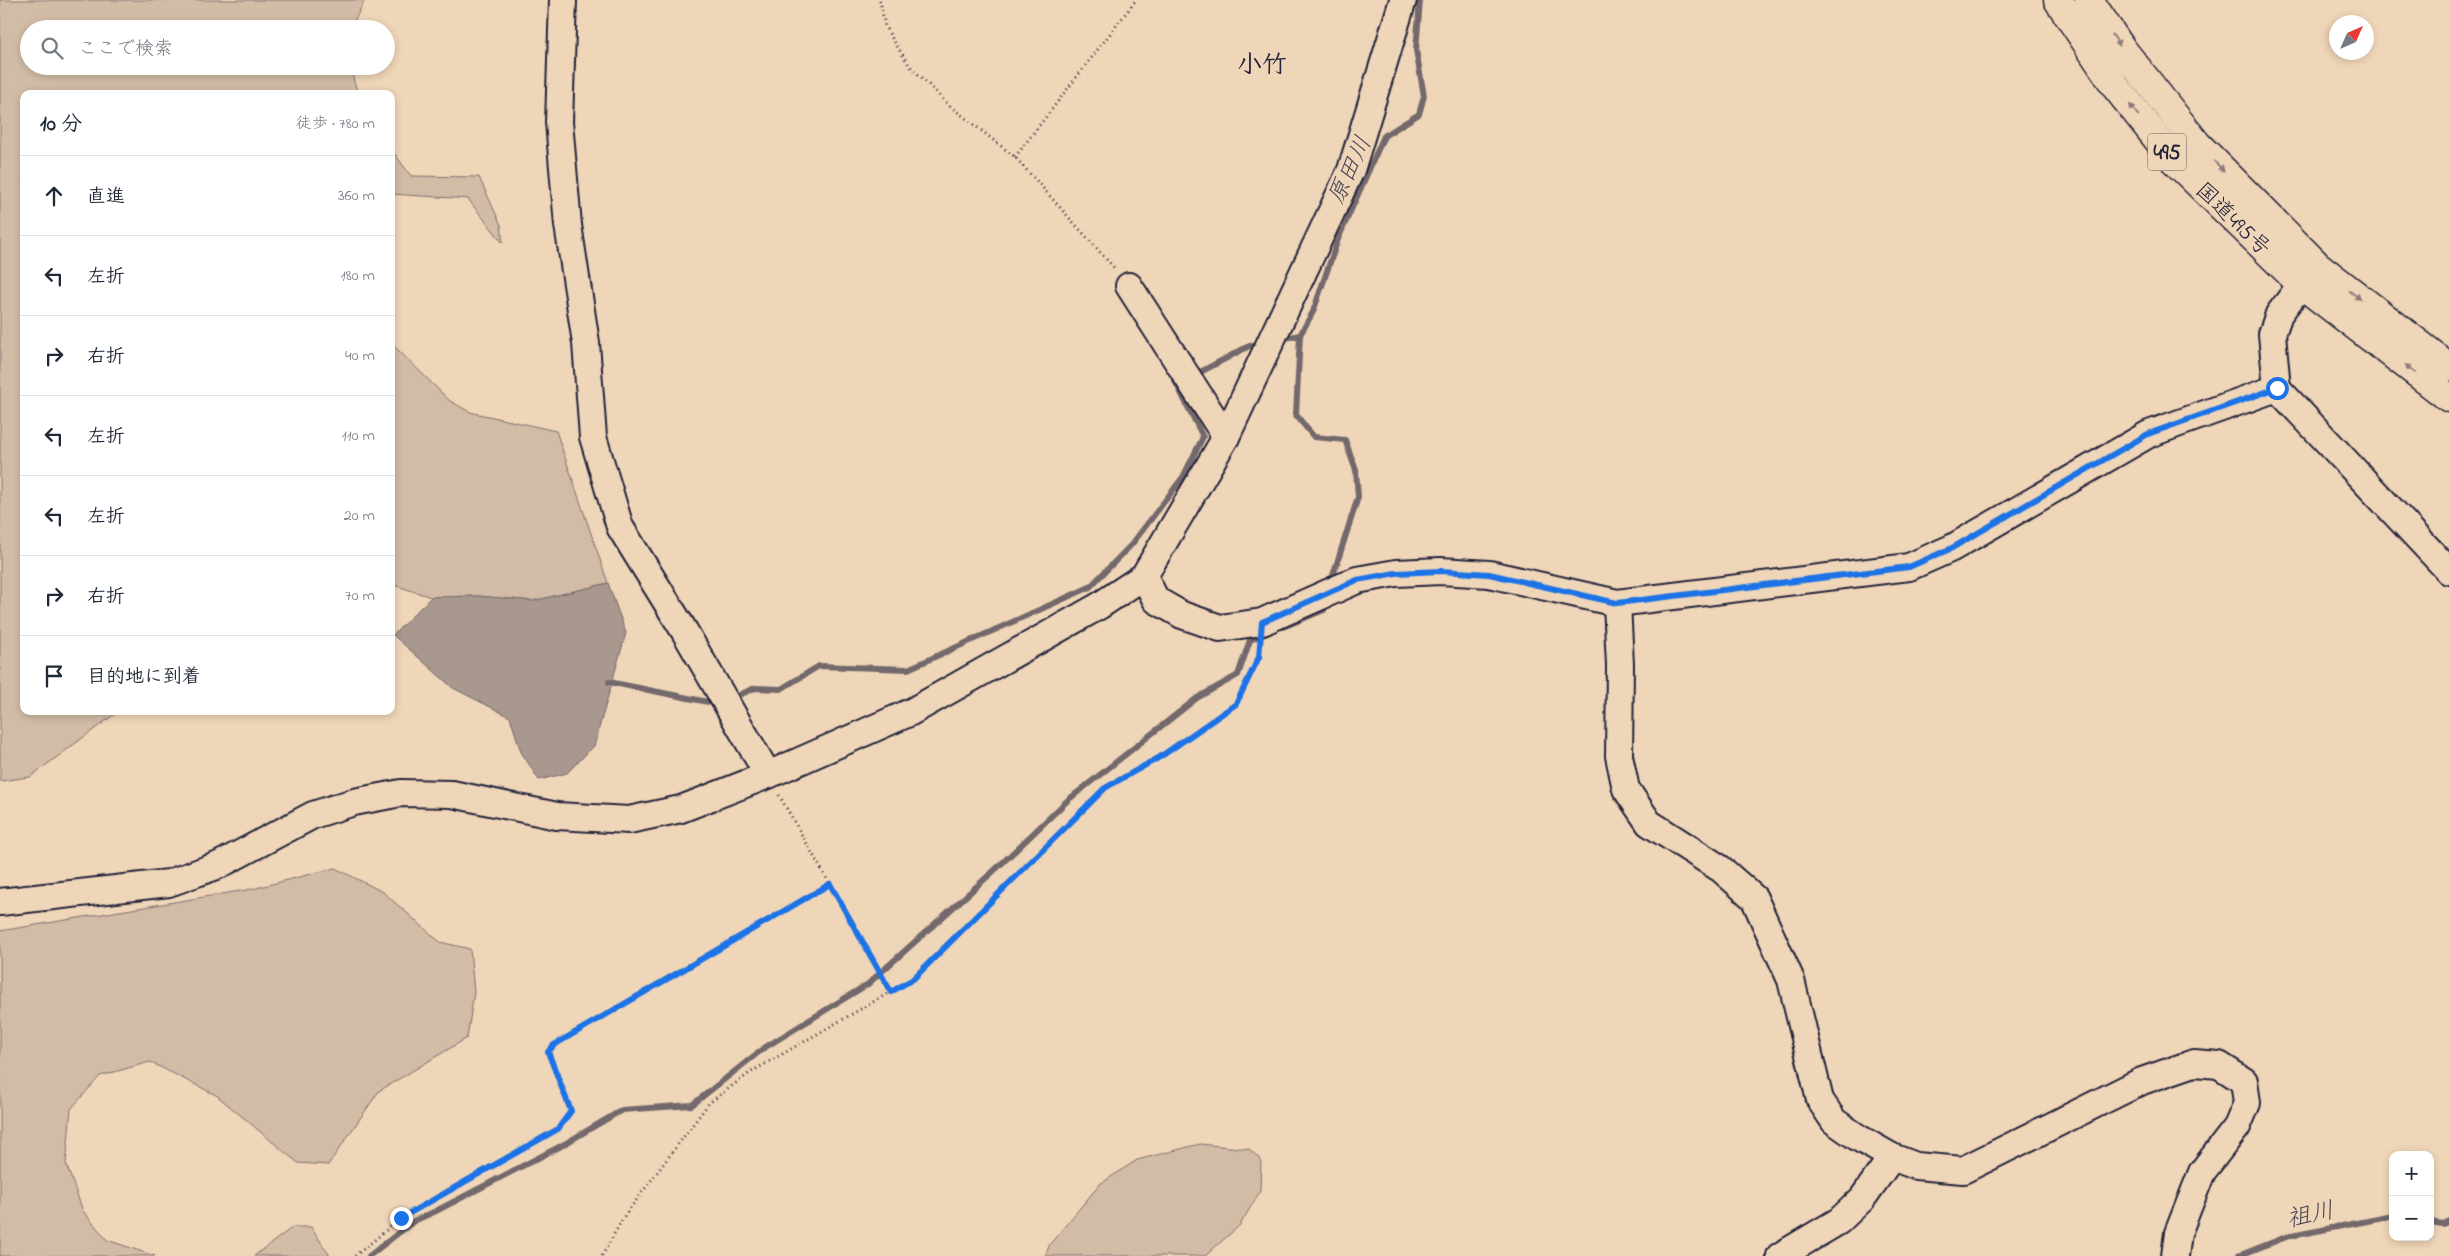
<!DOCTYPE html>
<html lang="ja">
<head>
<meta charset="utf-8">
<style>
	body { margin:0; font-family:"Indie Flower","Klee One",sans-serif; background:#f6f6f7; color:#1f2937 }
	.controls { position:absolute; right:15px; bottom:15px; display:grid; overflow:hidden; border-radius:10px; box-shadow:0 2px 8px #0003 }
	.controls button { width:45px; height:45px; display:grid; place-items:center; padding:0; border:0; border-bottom:1px solid #e0e1e3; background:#fff; color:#1f2937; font:25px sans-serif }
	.compass { position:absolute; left:2329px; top:15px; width:45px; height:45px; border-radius:50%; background:#fff; box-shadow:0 2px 8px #0003; rotate:45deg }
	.stop { position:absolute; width:15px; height:15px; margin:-11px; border:4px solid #1a73e8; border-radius:50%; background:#fff }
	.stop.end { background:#1a73e8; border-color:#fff; box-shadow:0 1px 5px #0008 }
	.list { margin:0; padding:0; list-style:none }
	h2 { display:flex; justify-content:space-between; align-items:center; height:65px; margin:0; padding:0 20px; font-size:21px }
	h2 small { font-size:16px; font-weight:400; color:#747a83 }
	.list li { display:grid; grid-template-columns:32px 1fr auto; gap:15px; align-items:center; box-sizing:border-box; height:80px; padding:0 20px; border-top:1px solid #e0e1e3 }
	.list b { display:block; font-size:19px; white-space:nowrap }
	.list em { font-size:16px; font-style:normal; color:#747a83 }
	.icon { flex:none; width:28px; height:28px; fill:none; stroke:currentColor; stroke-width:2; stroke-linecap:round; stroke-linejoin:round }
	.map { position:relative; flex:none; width:2449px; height:1256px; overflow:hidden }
	.search { position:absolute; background:#fff; box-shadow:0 2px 8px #0003; left:20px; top:20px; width:375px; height:55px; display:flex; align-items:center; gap:12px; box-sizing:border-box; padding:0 18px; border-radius:28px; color:#747a83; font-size:19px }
	.panel { position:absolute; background:#fff; box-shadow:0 2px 8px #0003; left:20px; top:90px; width:375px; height:625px; border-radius:10px }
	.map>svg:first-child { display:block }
</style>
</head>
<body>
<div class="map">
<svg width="2449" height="1256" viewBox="0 0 2449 1256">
	<rect width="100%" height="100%" fill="#f0d6b8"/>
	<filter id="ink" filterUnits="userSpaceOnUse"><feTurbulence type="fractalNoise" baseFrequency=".02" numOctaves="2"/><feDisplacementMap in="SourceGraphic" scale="10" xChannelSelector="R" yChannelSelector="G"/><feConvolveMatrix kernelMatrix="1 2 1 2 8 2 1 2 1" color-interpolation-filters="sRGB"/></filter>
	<g filter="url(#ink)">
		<g fill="#d2bca6" stroke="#7a6f70">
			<path d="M0 0H365L350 29H29V66H351L354 82 359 94H24V711H119L30 777 0 781Z"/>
			<path d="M391 149 411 176 479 177 501 225 503 243 468 199 391 194Z"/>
			<path d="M391 343 450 401 470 412 556 431 608 583 533 601 478 596 431 597 391 584Z"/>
			<path d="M335 868 383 892 440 942 470 949 474 992 467 1038 379 1091 328 1165 298 1163 216 1095 150 1062 100 1076 71 1109 66 1164 83 1211 107 1240 155 1256H0V931L252 889Z"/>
			<path d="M1200 1144 1249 1149 1261 1160 1260 1191 1240 1225 1205 1256H1045L1050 1244 1100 1184 1137 1160Z"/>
			<path d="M293 1227H311L330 1256H254Z"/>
		</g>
		<path fill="#a9988d" stroke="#73696c" d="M608 583 626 633 594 746 567 773 539 780 521 752 510 717 453 688 393 635 431 597 478 596 533 601Z"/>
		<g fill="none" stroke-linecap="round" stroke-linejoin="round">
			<g stroke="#73696c" stroke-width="6">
				<path d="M1280 339 1300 335"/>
				<path d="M1193 376 1249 346 1263 343"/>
				<path d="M1330 585 1358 497 1356 470 1345 440 1314 437 1296 415 1300 335 1313 312 1338 239 1384 136 1419 114 1424 96 1416 50 1420 0"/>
				<path d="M1283 627 1324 610 1326 602"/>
				<path d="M609 682 718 704"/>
				<path d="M730 699 755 688 781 689 819 666 908 669 1090 587 1132 544 1183 477 1203 437 1176 383 1184 380"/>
				<path d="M2430 1222 2443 1224 2449 1221"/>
				<path d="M369 1256 414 1221 436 1211 561 1146 622 1110 692 1105 764 1048 868 984 997 868 1068 800 1197 698 1238 675 1250 640 1270 632"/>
				<path d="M2238 1256 2286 1237 2393 1216"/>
			</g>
			<defs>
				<g id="minor">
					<path d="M563 0 559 122 568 225 586 343 593 437 620 527 685 632 768 775"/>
					<path d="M2314 268 2279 314 2272 334 2277 388 2449 571"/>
					<path d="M1129 286 1226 437"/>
					<path d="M1144 576 1156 600 1182 615 1220 628 1262 622 1357 580 1396 573 1441 571 1489 574 1617 603 1909 567 1952 548 2149 434 2277 388"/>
					<path d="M1617 603 1620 665 1619 756 1626 789 1649 823 1721 869 1754 898 1791 980 1820 1100 1834 1121 1857 1137 1892 1157 1916 1166 1963 1170 2142 1081 2194 1063 2219 1065 2244 1081 2247 1103 2237 1127 2202 1172 2178 1233 2175 1256"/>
					<path d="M0 902 169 883 219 865 313 815 354 802 401 793 452 794 557 816 629 820 681 809 768 775 911 712 1099 606 1144 576 1226 437 1351 170 1403 0"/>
					<path d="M1780 1256 1839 1221 1862 1199 1892 1157"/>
				</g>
				<g id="highway">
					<path d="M2058 0 2116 87 2175 161 2301 284 2449 398"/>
					<path d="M2089 0 2122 49 2197 144 2317 265 2449 367"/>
				</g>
			</defs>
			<use href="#minor" stroke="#22223b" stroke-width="30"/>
			<use href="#highway" stroke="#22223b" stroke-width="31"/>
			<g stroke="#22223b" stroke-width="3" stroke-dasharray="1 4" stroke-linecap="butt">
				<path d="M880 0 885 27 909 65 950 106 1015 157 1116 270"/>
				<path d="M1015 157 1136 0"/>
				<path d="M779 795 891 991"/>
				<path d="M355 1256 401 1218 558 1129 571 1111 547 1052 554 1045 830 884"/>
				<path d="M602 1256 623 1218 709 1103 751 1072 913 979 1105 788 1161 757 1236 704 1259 657 1260 645"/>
			</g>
			<use href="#minor" stroke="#f0d6b8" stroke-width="26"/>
			<use href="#highway" stroke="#f0d6b8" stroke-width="28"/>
		</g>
		<defs><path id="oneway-solid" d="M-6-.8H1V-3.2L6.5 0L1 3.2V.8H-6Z" transform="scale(1.25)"/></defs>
		<g fill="#897c7a">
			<use href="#oneway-solid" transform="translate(2116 40) rotate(56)"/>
			<use href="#oneway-solid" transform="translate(2134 110) rotate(-128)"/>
			<use href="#oneway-solid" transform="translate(2219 166) rotate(45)"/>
			<use href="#oneway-solid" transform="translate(2355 295) rotate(37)"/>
			<use href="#oneway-solid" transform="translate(2411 369) rotate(-142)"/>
		</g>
	</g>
	<g fill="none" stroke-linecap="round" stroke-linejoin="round" filter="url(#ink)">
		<path stroke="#1a73e8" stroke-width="6" d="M401 1218 558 1129 571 1111 548 1052 554 1045 830 884 891 992 913 979 1105 788 1160 757 1236 704 1259 657 1262 622 1357 580 1396 573 1441 571 1489 574 1617 603 1909 567 1952 548 2148 434 2277 388"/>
	</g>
	<g text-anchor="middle" stroke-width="5" stroke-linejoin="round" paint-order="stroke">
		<rect fill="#f0d6b8" stroke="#605860" stroke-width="1" x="2148" y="133.5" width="38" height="37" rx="4"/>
		<g font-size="21" font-weight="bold" fill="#22223b">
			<text x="2167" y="159">495</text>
		</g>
		<g font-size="22" fill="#22223b" stroke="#f0d6b8">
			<text transform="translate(2234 218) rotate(44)" y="8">国道495号</text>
		</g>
		<g font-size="24" font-style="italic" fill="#4a4554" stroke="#f0d6b8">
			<text transform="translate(1349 170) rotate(-65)" y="8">原田川</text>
			<text transform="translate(2310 1214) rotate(-12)" y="8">祖川</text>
		</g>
		<g font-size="25" font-weight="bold" fill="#22223b" stroke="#f0d6b8">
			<text x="1262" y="72">小竹</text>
		</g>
	</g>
</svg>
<div class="controls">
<button>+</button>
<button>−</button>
</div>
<svg class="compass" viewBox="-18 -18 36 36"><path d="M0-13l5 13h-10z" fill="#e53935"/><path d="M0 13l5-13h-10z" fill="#747a83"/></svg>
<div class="stop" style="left:2277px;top:388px"></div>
<div class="stop end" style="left:401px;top:1218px"></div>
<div class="search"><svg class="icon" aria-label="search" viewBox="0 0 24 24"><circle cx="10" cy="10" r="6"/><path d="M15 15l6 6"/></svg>ここで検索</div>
<section class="panel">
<h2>10 分<small>徒歩 · 780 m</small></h2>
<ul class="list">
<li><svg class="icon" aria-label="ahead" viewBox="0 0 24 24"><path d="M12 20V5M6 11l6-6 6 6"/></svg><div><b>直進</b></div><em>360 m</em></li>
<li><svg class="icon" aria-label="left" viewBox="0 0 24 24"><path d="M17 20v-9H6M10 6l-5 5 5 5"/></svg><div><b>左折</b></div><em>180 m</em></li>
<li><svg class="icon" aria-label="right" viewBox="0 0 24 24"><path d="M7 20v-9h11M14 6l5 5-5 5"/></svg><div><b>右折</b></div><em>40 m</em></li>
<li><svg class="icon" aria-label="left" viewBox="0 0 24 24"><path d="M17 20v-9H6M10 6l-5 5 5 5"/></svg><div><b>左折</b></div><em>110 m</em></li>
<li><svg class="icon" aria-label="left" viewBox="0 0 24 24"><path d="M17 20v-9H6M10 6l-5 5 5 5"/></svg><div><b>左折</b></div><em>20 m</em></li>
<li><svg class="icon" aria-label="right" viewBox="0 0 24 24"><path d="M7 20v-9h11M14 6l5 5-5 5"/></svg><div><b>右折</b></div><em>70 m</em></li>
<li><svg class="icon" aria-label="arrive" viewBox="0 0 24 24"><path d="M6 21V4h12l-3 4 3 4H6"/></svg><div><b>目的地に到着</b></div></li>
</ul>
</section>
</div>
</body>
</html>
